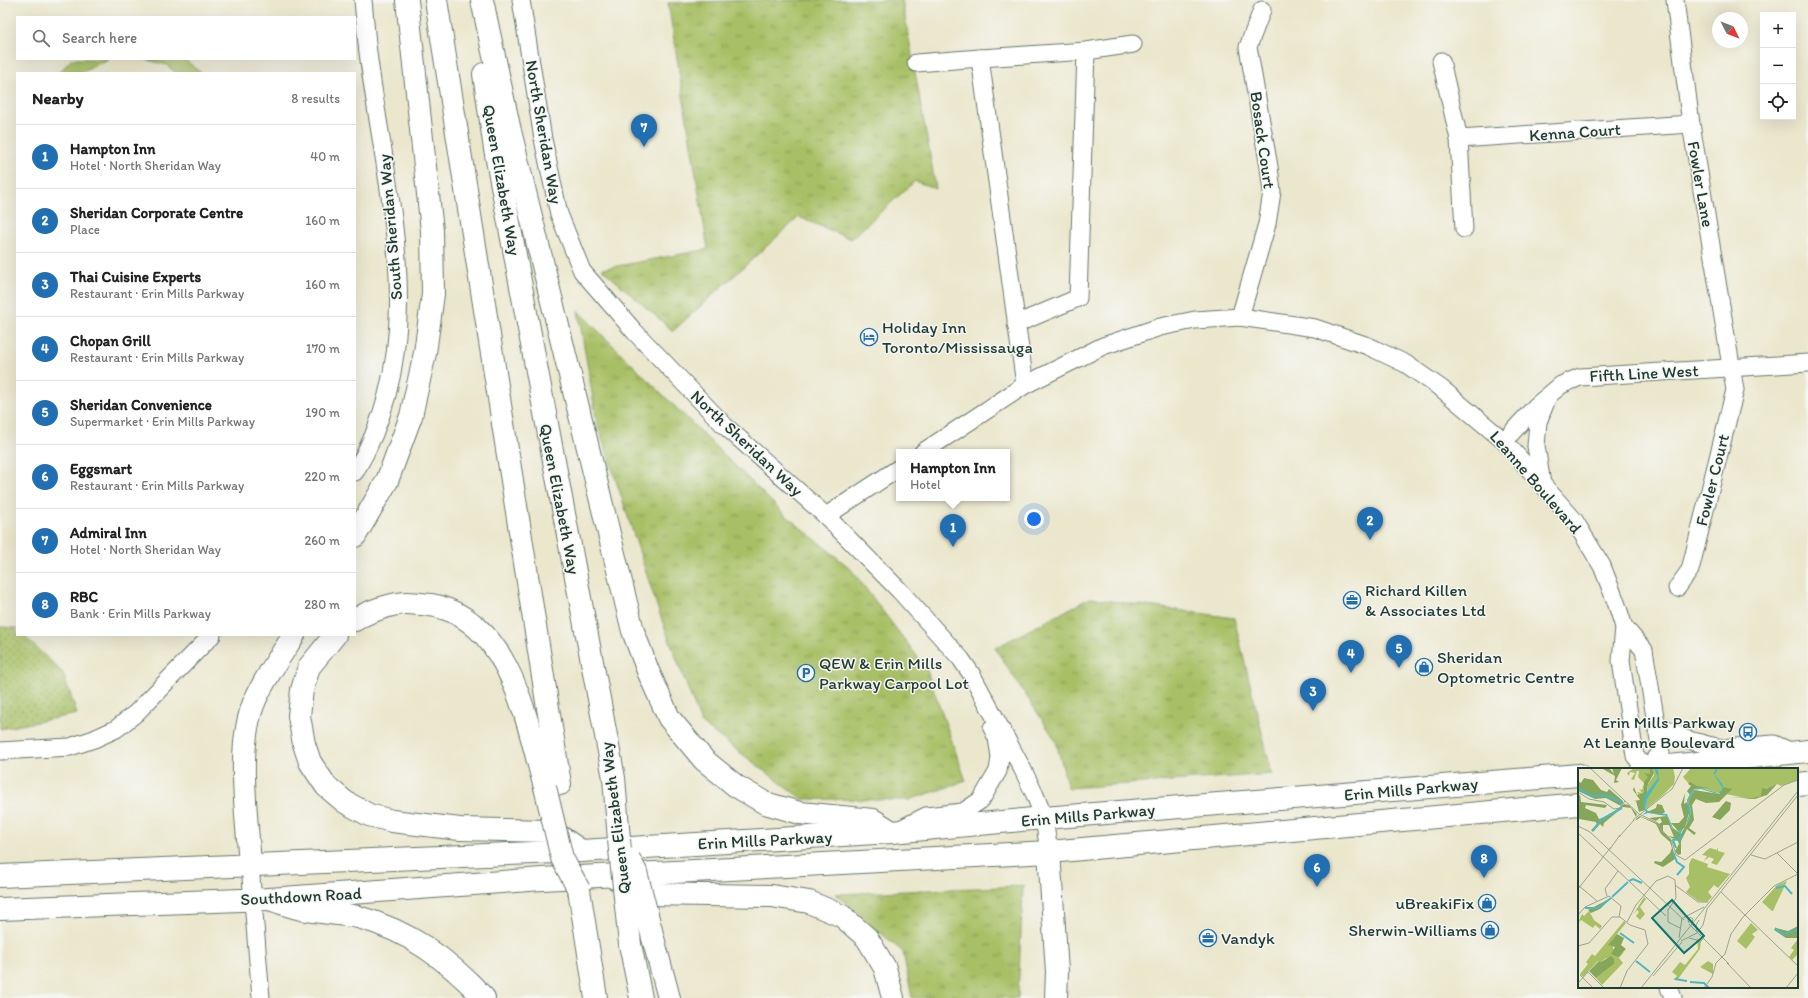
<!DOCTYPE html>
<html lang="en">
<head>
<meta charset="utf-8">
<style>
	body { margin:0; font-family:Itim,sans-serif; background:#f2f2f2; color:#222 }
	.controls { position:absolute; right:12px; top:12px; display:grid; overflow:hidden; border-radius:0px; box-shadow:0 4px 16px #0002 }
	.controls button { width:36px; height:36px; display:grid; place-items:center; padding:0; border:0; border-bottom:1px solid #e0e0e0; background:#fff; color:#222; font:20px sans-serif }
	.compass { position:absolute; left:1712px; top:12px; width:36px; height:36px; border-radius:50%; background:#fff; box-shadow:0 4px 16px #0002; rotate:132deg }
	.you { position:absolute; left:1034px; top:519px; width:14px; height:14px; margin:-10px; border:3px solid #fff; border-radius:50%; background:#1a73e8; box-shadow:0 0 0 6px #1a73e833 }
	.badge { display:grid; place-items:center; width:26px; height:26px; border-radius:50%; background:#1f6fb2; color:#fff; font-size:13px; font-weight:700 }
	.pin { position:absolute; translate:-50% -33px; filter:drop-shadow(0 1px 2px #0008) }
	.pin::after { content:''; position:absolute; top:21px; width:14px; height:12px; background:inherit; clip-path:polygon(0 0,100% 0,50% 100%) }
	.popup { position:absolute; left:896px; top:449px; width:114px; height:52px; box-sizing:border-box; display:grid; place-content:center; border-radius:0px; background:#fff; filter:drop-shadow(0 1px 3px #0005); font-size:13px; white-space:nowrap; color:#767676 }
	.popup b { font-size:15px; color:#222 }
	.popup::after { content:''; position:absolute; left:50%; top:100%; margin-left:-8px; border:8px solid transparent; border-top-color:#fff }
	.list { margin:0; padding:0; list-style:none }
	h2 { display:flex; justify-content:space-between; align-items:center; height:52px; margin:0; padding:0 16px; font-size:17px }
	h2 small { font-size:13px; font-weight:400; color:#767676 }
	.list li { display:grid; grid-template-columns:26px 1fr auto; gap:12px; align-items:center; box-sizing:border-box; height:64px; padding:0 16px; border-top:1px solid #e0e0e0 }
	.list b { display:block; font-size:15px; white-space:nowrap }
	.list p { margin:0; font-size:13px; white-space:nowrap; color:#767676 }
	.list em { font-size:13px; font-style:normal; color:#767676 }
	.icon { flex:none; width:22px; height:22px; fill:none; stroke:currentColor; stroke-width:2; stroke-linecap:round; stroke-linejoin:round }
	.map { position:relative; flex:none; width:1808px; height:998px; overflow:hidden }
	.search { position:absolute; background:#fff; box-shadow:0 4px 16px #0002; left:16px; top:16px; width:340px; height:44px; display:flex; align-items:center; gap:10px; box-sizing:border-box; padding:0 14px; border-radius:0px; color:#767676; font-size:15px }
	.panel { position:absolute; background:#fff; box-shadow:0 4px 16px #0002; left:16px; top:72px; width:340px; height:564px; border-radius:0px }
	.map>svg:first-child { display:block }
</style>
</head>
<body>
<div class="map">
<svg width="1808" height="998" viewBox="0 0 1808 998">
	<defs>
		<pattern id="grass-tufts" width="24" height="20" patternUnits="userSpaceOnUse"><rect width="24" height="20" fill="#a8c065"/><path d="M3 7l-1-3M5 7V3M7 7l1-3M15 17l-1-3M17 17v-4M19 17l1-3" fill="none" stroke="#889d54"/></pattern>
		<pattern id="park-dots" width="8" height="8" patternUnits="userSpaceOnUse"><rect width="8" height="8" fill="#a8c065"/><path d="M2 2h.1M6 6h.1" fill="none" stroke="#889d54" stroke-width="1.8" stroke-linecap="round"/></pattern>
	</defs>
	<rect width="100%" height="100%" fill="#f6f6f2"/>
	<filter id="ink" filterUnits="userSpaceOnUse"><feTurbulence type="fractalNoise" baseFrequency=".025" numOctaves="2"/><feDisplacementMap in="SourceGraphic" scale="8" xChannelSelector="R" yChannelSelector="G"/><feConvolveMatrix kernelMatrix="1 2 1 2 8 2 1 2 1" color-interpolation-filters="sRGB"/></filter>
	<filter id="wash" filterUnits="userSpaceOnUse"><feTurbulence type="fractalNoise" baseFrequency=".012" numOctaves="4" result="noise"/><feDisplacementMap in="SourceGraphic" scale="16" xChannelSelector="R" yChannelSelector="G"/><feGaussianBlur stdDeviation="0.9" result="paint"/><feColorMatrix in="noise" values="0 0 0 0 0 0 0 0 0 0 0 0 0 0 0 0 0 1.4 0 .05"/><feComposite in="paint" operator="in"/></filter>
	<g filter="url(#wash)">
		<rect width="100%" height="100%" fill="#ebe7cd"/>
		<g fill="url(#grass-tufts)" stroke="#647e4c">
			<path d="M757 0H902L936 189 915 181 851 239 799 217 673 331 602 269 708 249 668 3Z"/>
			<path d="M578 311 783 513 850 568 926 668 966 781 909 800 802 799 701 723 660 615 597 422Z"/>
			<path d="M1090 598 1234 618 1272 774 1068 788 1056 741 995 648Z"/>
			<path d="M1023 886 1018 998H912L903 952 836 894Z"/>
		</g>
		<path fill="url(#park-dots)" stroke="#647e4c" d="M0 627 17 628V635H27V639L63 673 77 714 0 729Z"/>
		<g fill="#a8c065" stroke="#647e4c">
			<path d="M72 59H108L81 73H58Z"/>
			<path d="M144 59H184L201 73H176L167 65Z"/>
		</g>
	</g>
	<g filter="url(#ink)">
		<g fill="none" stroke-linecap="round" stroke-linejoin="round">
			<defs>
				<g id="minor">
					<path d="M521 0 543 139 559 214 582 271 634 331 724 425 826 516 899 590 961 659 972 675 1022 768 1035 795 1044 818 1049 852"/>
					<path d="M1675 0 1691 124 1735 390 1690 570 1677 588"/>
					<path d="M1441 61 1459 139 1464 229"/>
					<path d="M916 63 980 58"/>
					<path d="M1459 139 1691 124"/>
					<path d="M1240 317 1267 224 1272 192 1269 167 1248 47 1262 10"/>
					<path d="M1016 324 1078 298 1086 51"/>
					<path d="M1025 385 980 58 1086 51 1133 44"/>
					<path d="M1504 441 1536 406 1561 385 1580 377 1808 363"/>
					<path d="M923 452 1025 385 1103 346 1160 327 1195 320 1240 317 1315 328 1368 346 1406 364 1442 389 1504 441 1574 520 1602 566 1616 602 1624 627 1644 650 1661 753 1646 769"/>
					<path d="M355 472C432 343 387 198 369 60 366 40 365 20 363 0"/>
					<path d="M1542 484 1536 446 1538 422 1547 399"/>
					<path d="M826 516 899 468"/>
					<path d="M1624 627 1621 661 1635 756 1646 769"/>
					<path d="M1656 723 1685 739 1708 745 1723 748 1774 744 1792 752"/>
					<path d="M0 751 70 747 94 739 116 729 136 713 212 635"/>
					<path d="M902 828 926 816 963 812 981 800 998 771 1000 757 997 738 992 728"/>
					<path d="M250 865 261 998"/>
					<path d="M1669 987 1673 998"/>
				</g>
				<g id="major">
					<path d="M1642 769 1808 751"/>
					<path d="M1797 784 1808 783"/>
					<path d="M0 876 581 851 892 832 1044 818 1579 775"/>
					<path d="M0 909 269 899 542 879 1049 852 1579 804"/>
				</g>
				<g id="highway">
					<path d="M436 0 560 784"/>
					<path d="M482 0 510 131 633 631 648 671 669 718 704 760 736 786 765 803 800 813 873 820 892 832"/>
					<path d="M484 74 495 149 614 778 619 840"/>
					<path d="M355 536 387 481 411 416 425 353 433 294 432 231 407 0"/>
					<path d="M355 620C366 612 393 603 407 603 412 603 417 604 422 604 428 605 434 605 440 607 513 628 527 725 545 787"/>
					<path d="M335 635 309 667 302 690 299 716 304 744 310 762 326 786 345 802 369 815 392 821 460 829 552 831 581 851"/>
					<path d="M1049 852 1057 972 1056 998"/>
					<path d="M250 865C247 816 235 742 256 698 266 676 281 655 294 635"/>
					<path d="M611 876 647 894 772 896 809 902 842 916 867 938 885 968 893 998"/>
					<path d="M579 890 596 998"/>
					<path d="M269 899C279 902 290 906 301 909 320 913 340 913 358 917 410 931 448 960 484 998"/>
					<path d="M653 938 669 998"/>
					<path d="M630 944 641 998"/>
				</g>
			</defs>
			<use href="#minor" stroke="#66786a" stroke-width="19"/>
			<use href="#major" stroke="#66786a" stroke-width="24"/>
			<use href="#highway" stroke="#66786a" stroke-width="24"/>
			<use href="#minor" stroke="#fff" stroke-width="17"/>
			<use href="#major" stroke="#fff" stroke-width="22"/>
			<use href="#highway" stroke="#fff" stroke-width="22"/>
			<defs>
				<g id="highway-bridge">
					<path d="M545 787 562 858 579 890"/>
					<path d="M619 840 630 944"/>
					<path d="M629 859 636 872 653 938"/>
				</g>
			</defs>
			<use href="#highway-bridge" stroke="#66786a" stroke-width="24" stroke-linecap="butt"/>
			<use href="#highway-bridge" stroke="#fff" stroke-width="22"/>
		</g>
	</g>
	<defs>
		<symbol id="hotel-ring" viewBox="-11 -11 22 22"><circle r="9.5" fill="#f6f6f2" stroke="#1f6fb2" stroke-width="1.5"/><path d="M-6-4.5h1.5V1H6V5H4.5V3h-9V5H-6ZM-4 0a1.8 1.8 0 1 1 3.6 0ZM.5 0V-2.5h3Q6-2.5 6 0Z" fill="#1f6fb2"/></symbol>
		<symbol id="office-ring" viewBox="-11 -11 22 22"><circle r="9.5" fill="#f6f6f2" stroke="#1f6fb2" stroke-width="1.5"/><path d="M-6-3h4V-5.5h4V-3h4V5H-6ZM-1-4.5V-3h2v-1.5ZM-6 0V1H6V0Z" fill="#1f6fb2"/></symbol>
		<symbol id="shop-ring" viewBox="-11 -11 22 22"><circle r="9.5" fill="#f6f6f2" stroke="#1f6fb2" stroke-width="1.5"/><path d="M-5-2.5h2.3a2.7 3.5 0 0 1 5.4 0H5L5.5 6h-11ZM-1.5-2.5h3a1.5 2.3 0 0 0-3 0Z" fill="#1f6fb2"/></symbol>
		<symbol id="parking-ring" viewBox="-11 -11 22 22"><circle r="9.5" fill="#f6f6f2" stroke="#1f6fb2" stroke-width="1.5"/><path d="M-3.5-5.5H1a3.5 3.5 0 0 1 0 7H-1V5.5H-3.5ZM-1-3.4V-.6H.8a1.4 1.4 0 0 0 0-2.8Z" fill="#1f6fb2"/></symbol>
		<symbol id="bus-ring" viewBox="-11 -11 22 22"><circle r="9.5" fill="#f6f6f2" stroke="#1f6fb2" stroke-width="1.5"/><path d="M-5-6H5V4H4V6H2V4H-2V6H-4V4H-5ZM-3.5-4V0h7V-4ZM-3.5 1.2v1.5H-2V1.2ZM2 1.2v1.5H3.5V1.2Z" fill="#1f6fb2"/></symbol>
	</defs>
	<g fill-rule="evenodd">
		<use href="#hotel-ring" x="859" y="327" width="20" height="20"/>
		<use href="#office-ring" x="1342" y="590" width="20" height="20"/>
		<use href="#shop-ring" x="1414" y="657" width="20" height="20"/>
		<use href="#parking-ring" x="796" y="663" width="20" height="20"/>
		<use href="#bus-ring" x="1738" y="722" width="20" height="20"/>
		<use href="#shop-ring" x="1477" y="893" width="20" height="20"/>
		<use href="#shop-ring" x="1480" y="920" width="20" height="20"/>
		<use href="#office-ring" x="1198" y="928" width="20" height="20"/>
	</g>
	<g text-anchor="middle" stroke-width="3" stroke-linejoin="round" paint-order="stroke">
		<g font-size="17" fill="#1f3d34" stroke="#f6f6f2">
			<text transform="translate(544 132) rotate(80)" y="6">North Sheridan Way</text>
			<text transform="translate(1575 132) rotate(-4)" y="6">Kenna Court</text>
			<text transform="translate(1263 140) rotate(82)" y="6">Bosack Court</text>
			<text transform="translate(502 180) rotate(80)" y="6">Queen Elizabeth Way</text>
			<text transform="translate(1701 184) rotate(80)" y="6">Fowler Lane</text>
			<text transform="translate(390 227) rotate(-95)" y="6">South Sheridan Way</text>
			<text transform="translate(1644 373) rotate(-3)" y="6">Fifth Line West</text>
			<text transform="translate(747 443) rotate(43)" y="6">North Sheridan Way</text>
			<text transform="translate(1712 480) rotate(-76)" y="6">Fowler Court</text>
			<text transform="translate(1536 482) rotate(49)" y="6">Leanne Boulevard</text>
			<text transform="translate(560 499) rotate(79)" y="6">Queen Elizabeth Way</text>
			<text transform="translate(1411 789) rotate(-5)" y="6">Erin Mills Parkway</text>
			<text transform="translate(1088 815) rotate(-5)" y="6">Erin Mills Parkway</text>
			<text transform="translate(615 818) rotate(-97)" y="6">Queen Elizabeth Way</text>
			<text transform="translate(765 840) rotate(-3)" y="6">Erin Mills Parkway</text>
			<text transform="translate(301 896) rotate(-3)" y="6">Southdown Road</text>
		</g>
		<g font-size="17" fill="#1f3d34" stroke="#f6f6f2" text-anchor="start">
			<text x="882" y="333">Holiday Inn<tspan x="882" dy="20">Toronto/Mississauga</tspan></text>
			<text x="1365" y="596">Richard Killen<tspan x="1365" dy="20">&amp; Associates Ltd</tspan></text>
			<text x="1437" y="663">Sheridan<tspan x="1437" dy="20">Optometric Centre</tspan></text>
			<text x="819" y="669">QEW &amp; Erin Mills<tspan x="819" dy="20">Parkway Carpool Lot</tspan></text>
			<text x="1735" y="728" text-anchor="end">Erin Mills Parkway<tspan x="1735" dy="20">At Leanne Boulevard</tspan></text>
			<text x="1474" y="909" text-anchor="end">uBreakiFix</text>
			<text x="1477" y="936" text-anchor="end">Sherwin-Williams</text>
			<text x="1221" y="944">Vandyk</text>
		</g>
	</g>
	<g transform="translate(1578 768)">
		<rect width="220" height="220" fill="#ebe7cd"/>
		<path d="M56 0H71L72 5 66 25 61 27 59 24 64 25 61 21 64 22 66 15 60 9 61 3H57H59L56 12 53 11 57 5 52 4 51 8 49 5ZM113 0H220V12L203 18 199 16 183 28 173 31 137 24 111 16 105 9ZM66 129 68 131 62 139 67 146 62 152 58 148 61 144 59 142 55 147ZM46 153 48 155 31 176H34L36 183 41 186 46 184 41 190 45 195 24 217 18 210 36 196 28 190 23 194 20 193 5 209 2 206 10 196 8 194 14 186 17 188Z" fill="#a8c065"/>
		<path d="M31 0 36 6 34 0H44L38 12 41 14 36 15 37 8 25 1ZM71 0 78 2 80 4V10L74 21 70 20 74 15H78L79 6 77 3 70 16 67 42 61 44 58 33H55L62 32 55 22 56 19 59 27 66 25V14L70 9 66 5 72 6ZM6 10 15 12 23 22 29 24 31 21 45 33 43 38 28 30 17 31 0 23V13L3 15ZM112 14 119 18 131 20 116 21 112 27 109 23 113 18 110 16ZM199 16 189 27 177 31 151 29 174 30 183 28 184 20 189 21ZM146 19 154 21 141 34 128 35 118 31 114 37 116 52 111 60 118 65 116 67 109 61 103 73V86L100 87 97 83 101 76 100 73 90 68 96 69 91 57H85V63L93 71 97 91 85 99 76 95 77 93 83 94 92 85 94 80 92 74 83 66 78 56 63 49 57 53 59 50 62 48 81 56 84 54 82 50 78 53 71 50 89 48 94 60 103 66 111 52 113 43 110 33 116 22 141 26ZM107 25 106 36 109 34 112 42 107 59 101 64 93 55H101L106 49 103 37ZM2 26 3 34 29 37 27 40 8 37 7 40 18 45 21 51 30 48 46 36 51 37 59 46 58 49 53 40 45 39 26 55 25 59 22 56 15 64 13 62 19 57 18 54 1 51 0 30ZM148 33 153 35 152 42 142 52 134 49ZM79 36 84 37 87 44 83 47 69 44 78 40ZM33 130 22 141 13 145 10 142ZM220 158V170H208L196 162 198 160 210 163ZM39 166 46 170 43 177 48 181 40 189 33 186 37 179 30 177ZM33 188 36 191V196L18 210 11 203 21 193 23 194Z" fill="#86a65a"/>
		<path d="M173 155 180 162 174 166 177 169 168 181 159 173Z" fill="#a8c065"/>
		<path d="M74 0H95L97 9 96 16 85 27 67 42 70 16 76 7ZM140 79V83L147 85 139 97 133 95 136 91 131 89 126 93 129 88 124 87 128 83 132 80 139 82ZM114 90 130 96 129 99 152 106 140 120 136 117 130 124 134 129 129 134 120 133 108 124 112 119 108 110 111 106V96ZM209 113 195 143H194L184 134 199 117ZM11 143 16 152 24 158 22 161 17 157 15 160 3 152 0 155 4 146 6 148ZM220 171V186L214 192 211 189 216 182 213 180ZM119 172 123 173 122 181 100 211 95 212 99 208 94 204 102 194 107 197 120 181ZM130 193 135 196V206L122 199Z" fill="#a8c065"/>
		<path d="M76 0 80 2 81 12 69 31 67 41 74 45 89 46 95 60 101 64 107 59 111 47 109 32 114 22 123 20 140 25 145 21 137 8 136 5 138 0H140L137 7 145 17V23L139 26 123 21 116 22 110 33 113 43 111 52 102 66 94 60 89 48 70 45 64 47 68 44 65 39 67 27 80 10Z" fill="#4bb8c6"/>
		<path fill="none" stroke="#4bb8c6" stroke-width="2" d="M0 20 13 28 27 27 45 35M15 62 24 51 44 40M98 80 95 72 102 71 103 65M95 84 99 94 106 99 99 107M51 113 55 111 64 115M198 120 207 118 214 126M34 129 50 114M7 140H20L33 130M197 160 205 166 220 162M42 165 56 175M58 193 72 204M97 211 109 213M112 214 126 215 131 220"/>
		<path fill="none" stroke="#99a390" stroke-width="1" d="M12 0 61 46 80 55 84 64 94 73 98 87 107 92 206 17 220 12M0 24 11 31 26 34 36 41 42 40 47 33M55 52 94 21 105 0M0 58 12 64 106 152M0 65 88 148M41 69 56 52M32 81 42 67M199 85 220 106M173 87 187 91 220 74M0 117 19 133M97 117 120 134H130M0 121 33 79M143 124 220 198M29 128 27 121 40 103M90 141V154L102 160M0 147 7 139 31 128 43 138 41 149M105 150 126 139M49 154 58 137 72 120 78 113 90 108 97 112 98 130 90 142M111 155 110 152 112 149 115 151 114 155M111 156 151 196M119 164 118 157 121 152M119 165 125 157 129 141 220 27M101 170 104 150M111 170 123 173 126 170M103 173 119 165M0 178 11 175 34 149H42L52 157 67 162 70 176 49 203 42 220M149 195 173 220M2 207 15 220M75 208 104 174M0 215 10 204 26 220M63 220 220 23M126 220 134 209 138 195 147 186 153 166 165 149 196 118 220 106M208 220 220 205"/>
		<path fill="#0f766e" fill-opacity="0.15" stroke="#0f766e" stroke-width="2" d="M94 132 126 168 106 185 74 150Z"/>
		<rect width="220" height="220" fill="none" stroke="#1f3d34" stroke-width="2"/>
	</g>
</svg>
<div class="controls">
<button>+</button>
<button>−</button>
<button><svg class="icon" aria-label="locate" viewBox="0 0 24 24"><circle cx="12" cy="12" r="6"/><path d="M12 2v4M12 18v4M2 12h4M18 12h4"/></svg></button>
</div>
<svg class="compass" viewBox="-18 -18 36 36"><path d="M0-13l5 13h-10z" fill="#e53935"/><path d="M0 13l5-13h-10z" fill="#767676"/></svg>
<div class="you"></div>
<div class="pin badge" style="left:953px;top:547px">1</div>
<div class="popup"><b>Hampton Inn</b>Hotel</div>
<div class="pin badge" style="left:1370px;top:540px">2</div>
<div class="pin badge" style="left:1313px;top:711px">3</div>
<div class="pin badge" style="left:1351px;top:673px">4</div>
<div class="pin badge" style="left:1399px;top:668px">5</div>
<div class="pin badge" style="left:1317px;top:887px">6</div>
<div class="pin badge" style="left:644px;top:147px">7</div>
<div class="pin badge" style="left:1484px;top:878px">8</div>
<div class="search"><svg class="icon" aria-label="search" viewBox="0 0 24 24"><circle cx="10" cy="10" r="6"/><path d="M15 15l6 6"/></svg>Search here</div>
<section class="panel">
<h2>Nearby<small>8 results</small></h2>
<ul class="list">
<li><span class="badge">1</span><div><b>Hampton Inn</b><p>Hotel · North Sheridan Way</p></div><em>40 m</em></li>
<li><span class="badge">2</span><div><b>Sheridan Corporate Centre</b><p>Place</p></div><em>160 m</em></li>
<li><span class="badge">3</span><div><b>Thai Cuisine Experts</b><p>Restaurant · Erin Mills Parkway</p></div><em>160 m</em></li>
<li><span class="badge">4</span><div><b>Chopan Grill</b><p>Restaurant · Erin Mills Parkway</p></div><em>170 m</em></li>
<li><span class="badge">5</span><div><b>Sheridan Convenience</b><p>Supermarket · Erin Mills Parkway</p></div><em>190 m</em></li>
<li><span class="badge">6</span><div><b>Eggsmart</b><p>Restaurant · Erin Mills Parkway</p></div><em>220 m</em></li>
<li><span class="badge">7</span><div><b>Admiral Inn</b><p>Hotel · North Sheridan Way</p></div><em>260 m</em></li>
<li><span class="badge">8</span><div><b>RBC</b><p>Bank · Erin Mills Parkway</p></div><em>280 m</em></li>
</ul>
</section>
</div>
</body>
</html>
